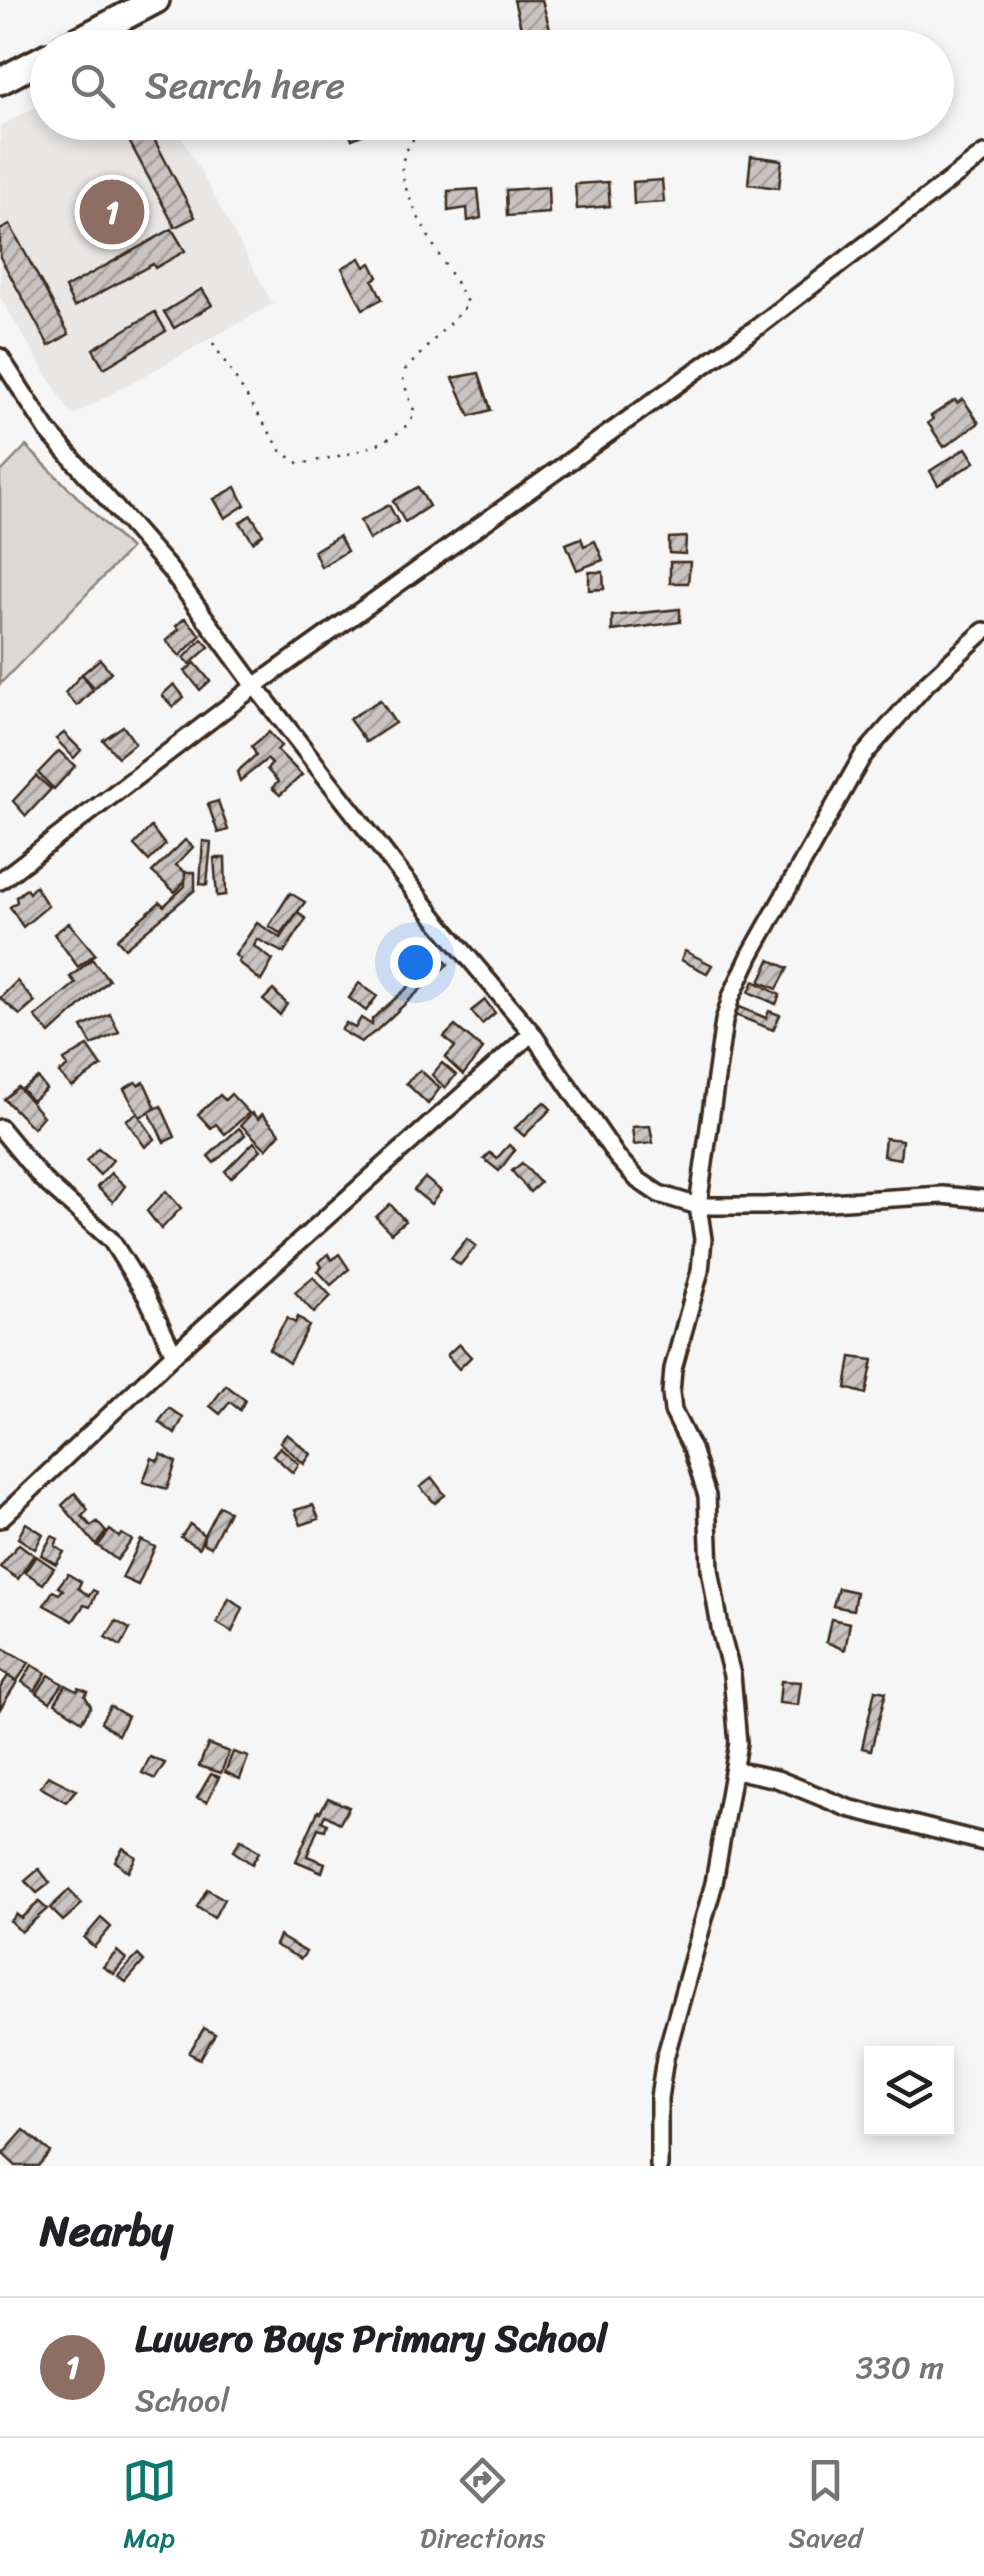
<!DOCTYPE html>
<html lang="en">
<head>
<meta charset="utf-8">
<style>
	body { margin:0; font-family:Sriracha,sans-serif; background:#f6f6f6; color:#202124 }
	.controls { position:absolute; right:30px; bottom:30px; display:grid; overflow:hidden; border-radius:0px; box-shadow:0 5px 15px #0003 }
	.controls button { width:90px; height:90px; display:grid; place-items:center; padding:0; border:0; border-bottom:2px solid #e0e0e0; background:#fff; color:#202124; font:50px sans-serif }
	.you { position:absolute; left:415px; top:962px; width:35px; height:35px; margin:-25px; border:8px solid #fff; border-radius:50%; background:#1a73e8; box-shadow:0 0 0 15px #1a73e833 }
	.badge { display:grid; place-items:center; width:65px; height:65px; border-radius:50%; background:#0f766e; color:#fff; font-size:32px; font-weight:700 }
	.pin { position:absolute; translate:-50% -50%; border:5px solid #fff; box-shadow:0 2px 10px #0006 }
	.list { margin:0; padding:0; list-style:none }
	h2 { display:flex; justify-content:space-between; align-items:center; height:130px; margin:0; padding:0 40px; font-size:42px }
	h2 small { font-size:32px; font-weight:400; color:#757577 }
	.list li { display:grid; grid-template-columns:65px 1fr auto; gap:30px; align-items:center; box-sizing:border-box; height:140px; padding:0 40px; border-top:2px solid #e0e0e0 }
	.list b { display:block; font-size:38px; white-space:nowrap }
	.list p { margin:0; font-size:32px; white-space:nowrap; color:#757577 }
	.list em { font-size:32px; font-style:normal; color:#757577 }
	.icon { flex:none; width:55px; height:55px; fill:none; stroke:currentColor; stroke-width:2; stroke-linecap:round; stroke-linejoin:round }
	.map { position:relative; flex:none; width:984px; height:2166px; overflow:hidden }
	.search { position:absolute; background:#fff; box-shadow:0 5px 15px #0003; left:30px; right:30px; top:30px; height:110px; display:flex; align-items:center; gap:25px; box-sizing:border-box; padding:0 35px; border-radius:55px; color:#757577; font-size:38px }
	.sheet { height:270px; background:#fff }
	nav { display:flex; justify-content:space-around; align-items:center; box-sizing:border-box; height:140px; border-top:2px solid #e0e0e0; background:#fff; font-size:28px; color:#757577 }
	nav a { display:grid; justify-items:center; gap:5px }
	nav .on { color:#0f766e }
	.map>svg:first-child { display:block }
</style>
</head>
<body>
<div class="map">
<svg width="984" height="2166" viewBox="0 0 984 2166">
	<defs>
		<pattern id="building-hatch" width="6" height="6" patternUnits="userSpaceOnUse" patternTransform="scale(2.5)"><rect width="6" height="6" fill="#c9c3c1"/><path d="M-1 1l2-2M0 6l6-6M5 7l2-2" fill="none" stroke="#a49f9c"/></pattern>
	</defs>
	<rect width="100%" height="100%" fill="#f7f6f6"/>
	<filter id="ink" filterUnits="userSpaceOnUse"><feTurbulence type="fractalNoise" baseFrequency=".01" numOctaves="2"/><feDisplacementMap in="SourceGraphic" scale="20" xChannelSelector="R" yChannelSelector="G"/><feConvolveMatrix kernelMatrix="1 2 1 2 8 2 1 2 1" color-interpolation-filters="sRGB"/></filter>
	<g filter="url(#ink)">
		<path fill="#e9e7e6" d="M47 101 48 122 174 123 273 304 72 416 0 297V126Z"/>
		<path fill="#dbd9d6" stroke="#8b827a" stroke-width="2.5" d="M26 446 130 549 0 684V473Z"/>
		<g fill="url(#building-hatch)" stroke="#3b2a1e" stroke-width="2.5">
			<path d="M514 0H542L555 48H526Z"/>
			<path d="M119 122H145L195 217 175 227Z"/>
			<path d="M329 122H370L373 130 352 139 348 130 334 135Z"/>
			<path d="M751 156 782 160 779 188 748 184Z"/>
			<path d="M662 180 664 202 634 204 633 182Z"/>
			<path d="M608 182 610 206 577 209 575 184Z"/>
			<path d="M548 187 549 213 507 216 506 190Z"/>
			<path d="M478 189 481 218 468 221 467 208 448 211V191Z"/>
			<path d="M10 225 69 334 49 346 0 257V230Z"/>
			<path d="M172 229 185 251 155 268 153 264 74 307 65 288Z"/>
			<path d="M360 258 365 267 371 263 378 277 373 280 382 299 363 309 342 268Z"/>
			<path d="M202 289 212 305 174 328 164 312Z"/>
			<path d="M155 312 166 331 104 368 93 349Z"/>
			<path d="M479 373 491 410 470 416 453 378Z"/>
			<path d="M963 399 979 423 944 447 928 423 933 419 931 416 955 400 957 403Z"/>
			<path d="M966 448 975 462 938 485 930 471Z"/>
			<path d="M236 487 245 505 225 518 214 499Z"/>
			<path d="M418 487 429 506 405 522 393 501Z"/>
			<path d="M389 505 398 522 369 540 360 521Z"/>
			<path d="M251 515 263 534 253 542 240 522Z"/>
			<path d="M339 536 347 551 321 567 314 551Z"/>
			<path d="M686 537 685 554 669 553V538Z"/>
			<path d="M581 538 584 546 595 541 603 560 577 570 566 544Z"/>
			<path d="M670 562H690L688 583H670Z"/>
			<path d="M589 572H603L604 589 589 590Z"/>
			<path d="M680 609V622L612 631V616Z"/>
			<path d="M185 618 201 635 180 656 166 641 179 629 176 626Z"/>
			<path d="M202 639 209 647 190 664 184 658Z"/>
			<path d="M100 659 111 672 95 688 82 674Z"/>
			<path d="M195 663 210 681 200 690 185 671Z"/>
			<path d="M82 674 93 690 77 706 65 693Z"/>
			<path d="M174 684 184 697 173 707 162 695Z"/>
			<path d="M380 700 395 723 366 742 349 719Z"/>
			<path d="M123 726 135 743 118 757 103 740Z"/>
			<path d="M269 732 281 746 277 750 302 775 280 795 272 788 278 782 267 769 272 764 267 759 240 781 237 772 256 755 252 746Z"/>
			<path d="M64 733 81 750 74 758 56 739Z"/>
			<path d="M59 751 75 766 54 789 38 773Z"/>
			<path d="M36 776 51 789 26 816 13 801Z"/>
			<path d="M218 801 228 830 218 833 208 804Z"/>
			<path d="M151 827 165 845 149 861 134 845Z"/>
			<path d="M185 840 193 847 176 865 185 872V881L175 892 152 872Z"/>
			<path d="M203 841 211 842 207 885 200 884Z"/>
			<path d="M214 858H225L226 895 217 896Z"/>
			<path d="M185 872H195V890L125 948 117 939 160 902 164 906 185 886Z"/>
			<path d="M35 886 48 906 23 927 10 907 17 902 16 897 26 889 29 893Z"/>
			<path d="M290 893 305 902 281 934 269 926Z"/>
			<path d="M298 912 306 919 284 953 257 939 254 946 273 960 261 981 238 962 240 959 235 955 257 923 281 938Z"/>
			<path d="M69 923 95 954 78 967 54 934Z"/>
			<path d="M435 951 448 964 376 1031 361 1042 341 1030 346 1023 355 1028 361 1018 372 1025V1019L431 967 425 961Z"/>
			<path d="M685 951 712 965 707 973 681 960Z"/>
			<path d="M92 959 109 980 50 1034 35 1017 76 983 70 977Z"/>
			<path d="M770 960 788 968 777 989 760 982Z"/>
			<path d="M17 981 35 1002 20 1015 0 998Z"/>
			<path d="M754 981 780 995 776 1004 749 992Z"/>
			<path d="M359 983 377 996 366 1011 349 998Z"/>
			<path d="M273 990 287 1004 280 1015 263 1000Z"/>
			<path d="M485 1000 495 1013 482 1024 471 1011Z"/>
			<path d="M737 1006 766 1018 769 1011 780 1015 773 1030 733 1014Z"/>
			<path d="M110 1014 119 1032 92 1045 82 1027Z"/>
			<path d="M455 1026 483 1049 463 1075 445 1058 455 1047 444 1037Z"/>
			<path d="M88 1046 102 1066 72 1087 59 1073 68 1067 64 1060Z"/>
			<path d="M442 1063 456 1075 445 1088 432 1075Z"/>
			<path d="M420 1070 440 1088 428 1104 406 1083Z"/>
			<path d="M38 1078 46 1089 32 1101 22 1089Z"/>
			<path d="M136 1082 138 1085 144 1082 156 1108 140 1117 124 1089Z"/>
			<path d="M18 1087 43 1116 33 1128 4 1099Z"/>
			<path d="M231 1094 249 1113 225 1134 216 1124 211 1128 198 1114 220 1095 225 1100Z"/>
			<path d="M544 1102 551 1109 524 1136 515 1128Z"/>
			<path d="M161 1106 175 1137 164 1142 149 1112Z"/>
			<path d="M137 1113 155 1139 145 1147 126 1120Z"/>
			<path d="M252 1113 258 1119 262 1114 280 1133 266 1149 241 1125Z"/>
			<path d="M650 1126 653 1143 634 1145 632 1127Z"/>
			<path d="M239 1128 245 1135 214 1163 208 1156Z"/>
			<path d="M885 1138 902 1140 900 1159 883 1156Z"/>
			<path d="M254 1142 261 1150 231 1178 225 1171Z"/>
			<path d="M509 1145 515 1150 499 1171 484 1159 490 1153 497 1158Z"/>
			<path d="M98 1148 113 1160 100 1175 86 1161Z"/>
			<path d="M522 1163 540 1183 530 1192 512 1171Z"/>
			<path d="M111 1173 125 1186 113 1202 97 1187Z"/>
			<path d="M425 1178 441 1191 431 1204 414 1190Z"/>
			<path d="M166 1191 181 1208 161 1229 147 1211Z"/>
			<path d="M390 1204 405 1221 391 1233 376 1217Z"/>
			<path d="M467 1239 476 1246 460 1265 451 1258Z"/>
			<path d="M328 1254 332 1260 339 1254 349 1269 331 1285 318 1271 322 1267 319 1262Z"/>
			<path d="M313 1277 331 1296 314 1313 295 1292Z"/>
			<path d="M298 1317 309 1326 289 1363 269 1349 287 1318 295 1323Z"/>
			<path d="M459 1344 471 1357 459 1369 447 1355Z"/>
			<path d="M851 1357 873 1360 866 1394 846 1388Z"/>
			<path d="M226 1385 245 1400 240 1410 230 1402 220 1414 210 1406Z"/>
			<path d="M169 1408 183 1418 175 1434 159 1422Z"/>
			<path d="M287 1434 311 1454 304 1464 280 1442Z"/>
			<path d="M280 1447 299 1464 293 1473 273 1455Z"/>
			<path d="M161 1454 176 1462 167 1489 143 1482 152 1458 158 1461Z"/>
			<path d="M432 1478 445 1495 435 1503 420 1487Z"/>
			<path d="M75 1493 88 1510 82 1516 91 1526 97 1522 106 1532 96 1545 62 1505Z"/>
			<path d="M313 1505 319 1519 301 1525 295 1510Z"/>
			<path d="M219 1506 229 1511 211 1547 203 1543 204 1535Z"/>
			<path d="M26 1523 43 1534 35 1549 18 1538Z"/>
			<path d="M190 1524 204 1535 199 1548 181 1537Z"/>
			<path d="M110 1530 119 1537 122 1534 132 1540 117 1560 98 1546Z"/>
			<path d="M52 1536 58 1539 55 1546 64 1552 56 1564 41 1555Z"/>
			<path d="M141 1540 155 1547 138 1585 122 1578Z"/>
			<path d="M19 1544 34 1555 18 1579 0 1567Z"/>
			<path d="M36 1556 54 1568 43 1584 25 1572Z"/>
			<path d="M68 1574 81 1582 78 1588 89 1596 93 1590 97 1592 90 1607 84 1605 73 1621 44 1605 53 1591 59 1594 63 1590 58 1587Z"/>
			<path d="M838 1588 856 1592 853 1610 833 1606Z"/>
			<path d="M229 1598 243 1608 232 1632 217 1623Z"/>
			<path d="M831 1619 850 1623 845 1650 826 1642Z"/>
			<path d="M116 1621 130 1629 121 1646 106 1637Z"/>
			<path d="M1 1647 29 1663 17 1681 0 1670Z"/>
			<path d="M32 1665 46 1673 35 1691 22 1682Z"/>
			<path d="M49 1675 63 1684 50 1702 37 1693Z"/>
			<path d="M8 1676 17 1682 0 1709V1688Z"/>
			<path d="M781 1681 801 1682 798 1705 779 1703Z"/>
			<path d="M66 1685 77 1691 79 1688 88 1692 85 1696 91 1706 82 1721 55 1703Z"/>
			<path d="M875 1690 886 1692 871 1750 862 1748Z"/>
			<path d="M110 1706 127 1716 118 1735 101 1722Z"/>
			<path d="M208 1744 229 1752 221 1773 199 1766Z"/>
			<path d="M233 1752 248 1757 240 1779 225 1772Z"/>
			<path d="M150 1757 165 1763 155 1779 142 1773Z"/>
			<path d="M211 1774 219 1777 207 1802 197 1798Z"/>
			<path d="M48 1776 76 1790 66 1802 40 1787Z"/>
			<path d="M328 1798 349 1807 340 1823 325 1815 322 1821 327 1824 325 1830 318 1828 307 1856 325 1863 322 1872 296 1861 318 1811 320 1812Z"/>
			<path d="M241 1839 259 1852 252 1864 233 1851Z"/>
			<path d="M123 1848 136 1857 128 1872 115 1861Z"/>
			<path d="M39 1869 50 1883 37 1893 25 1881Z"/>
			<path d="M207 1889 224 1899 214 1918 197 1907Z"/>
			<path d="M69 1890 82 1904 63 1921 50 1908Z"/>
			<path d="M39 1902 47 1909 21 1932 10 1921 16 1914 21 1918Z"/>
			<path d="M101 1918 111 1927 94 1947 84 1938Z"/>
			<path d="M279 1936 306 1952 301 1959 275 1945Z"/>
			<path d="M117 1951 126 1959 114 1974 103 1967Z"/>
			<path d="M138 1955 144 1961 126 1982 118 1976Z"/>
			<path d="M204 2028 215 2034 200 2059 189 2053Z"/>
			<path d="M24 2130 50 2152 38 2166H16L3 2154Z"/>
		</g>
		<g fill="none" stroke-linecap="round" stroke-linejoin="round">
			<defs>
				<g id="street">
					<path d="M0 357 48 431 170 570 255 686 437 920 532 1033 617 1157 638 1180 659 1194 698 1206H764L942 1195 984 1199"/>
					<path d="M0 881 255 686 759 326 984 154"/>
					<path d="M0 1128 42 1179 111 1240 147 1297 174 1354"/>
					<path d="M0 1519 174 1354 532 1033"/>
					<path d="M734 1770 777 1779 848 1808 984 1842"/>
					<path d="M659 2166V2098L665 2058 714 1883 738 1743 732 1675 721 1633 710 1569 707 1496 692 1449 673 1411 671 1393 673 1369 700 1271 703 1239 698 1206 724 1021 731 997 751 954 862 757 927 683 984 631"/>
				</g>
				<g id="primary">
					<path d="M64 48 156 0"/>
					<path d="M0 81 48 56"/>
				</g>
			</defs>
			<use href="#street" stroke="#3b2a1e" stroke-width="22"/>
			<use href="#primary" stroke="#3b2a1e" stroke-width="32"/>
			<path stroke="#3b2a1e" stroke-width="2.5" stroke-dasharray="2.5 8" stroke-linecap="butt" d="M213 343 282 452 300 464C336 456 397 449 415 413L403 381 405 370 468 304C451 273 402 201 402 168 402 152 417 131 430 122"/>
			<use href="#street" stroke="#fff" stroke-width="15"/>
			<use href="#primary" stroke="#fff" stroke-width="25"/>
		</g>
	</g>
</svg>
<div class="controls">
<button><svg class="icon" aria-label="layers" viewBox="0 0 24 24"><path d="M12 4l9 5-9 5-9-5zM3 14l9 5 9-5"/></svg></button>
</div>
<div class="you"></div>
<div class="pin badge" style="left:112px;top:212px;background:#8d6e63">1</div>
<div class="search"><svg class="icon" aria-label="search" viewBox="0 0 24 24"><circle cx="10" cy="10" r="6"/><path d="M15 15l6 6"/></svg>Search here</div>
</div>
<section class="sheet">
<h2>Nearby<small></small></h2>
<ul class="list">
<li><span class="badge" style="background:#8d6e63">1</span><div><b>Luwero Boys Primary School</b><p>School</p></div><em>330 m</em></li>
</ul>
</section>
<nav>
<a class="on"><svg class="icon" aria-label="map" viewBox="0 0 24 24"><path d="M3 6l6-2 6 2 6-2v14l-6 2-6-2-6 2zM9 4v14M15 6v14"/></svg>Map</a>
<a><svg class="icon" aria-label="directions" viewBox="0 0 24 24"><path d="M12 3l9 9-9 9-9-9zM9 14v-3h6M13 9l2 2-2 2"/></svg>Directions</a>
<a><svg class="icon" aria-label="saved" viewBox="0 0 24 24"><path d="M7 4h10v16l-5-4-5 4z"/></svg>Saved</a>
</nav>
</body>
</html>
